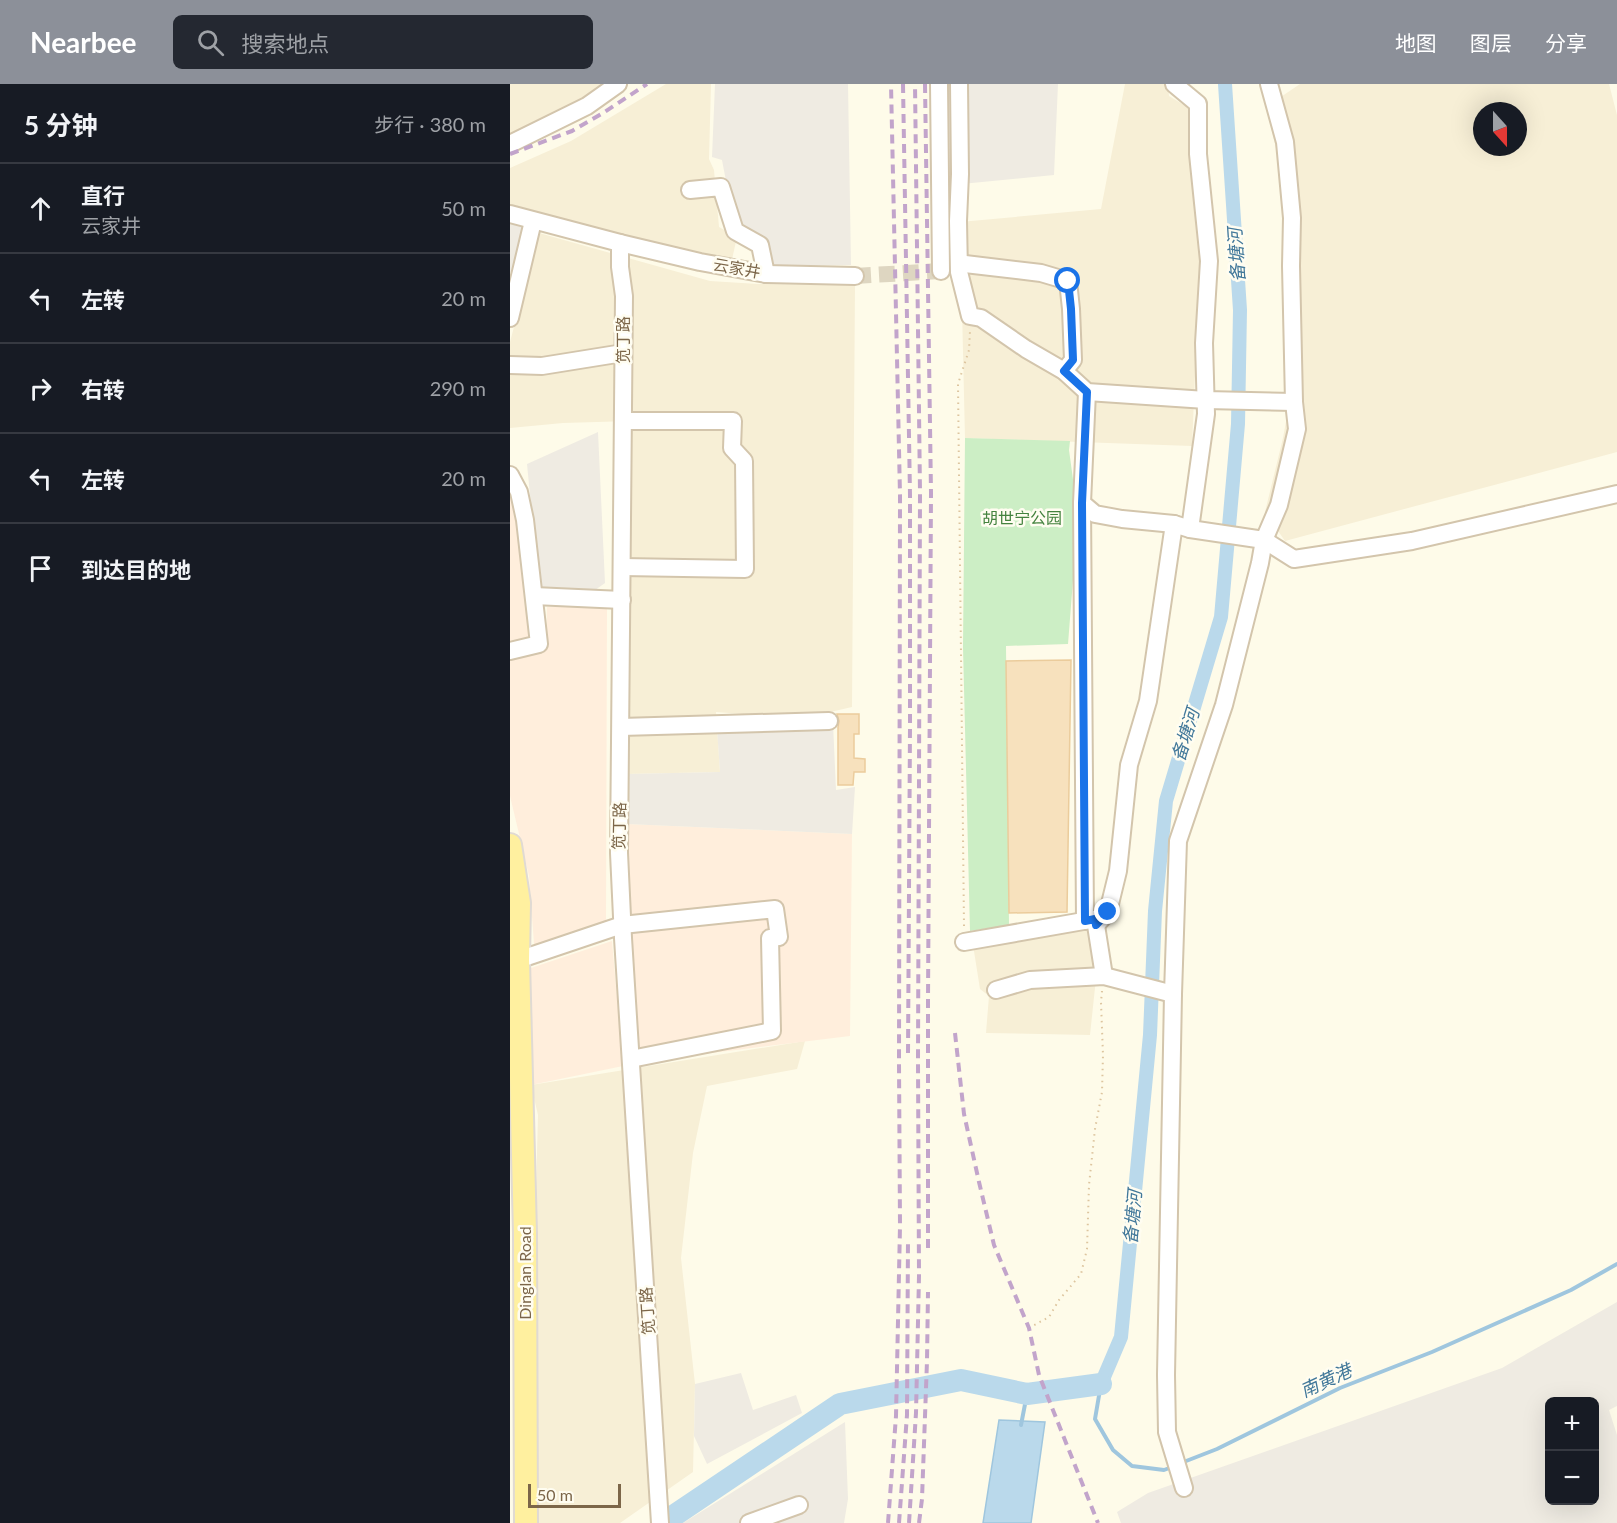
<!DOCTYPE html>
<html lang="zh">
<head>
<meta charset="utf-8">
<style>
	body { margin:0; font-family:Lato,"Noto Sans SC",sans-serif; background:#242831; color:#f1f3f6 }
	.controls { position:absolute; right:18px; bottom:18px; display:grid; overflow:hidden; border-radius:9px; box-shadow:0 6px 24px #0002 }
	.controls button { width:54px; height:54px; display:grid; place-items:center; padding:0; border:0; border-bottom:2px solid #363941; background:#171b24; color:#f1f3f6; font:30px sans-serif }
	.compass { position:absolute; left:963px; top:18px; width:54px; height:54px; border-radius:50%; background:#171b24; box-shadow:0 6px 24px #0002; rotate:159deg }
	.scale { position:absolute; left:18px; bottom:15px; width:93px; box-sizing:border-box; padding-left:6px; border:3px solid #7c6649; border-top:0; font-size:16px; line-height:21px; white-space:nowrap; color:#7c6649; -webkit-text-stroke:4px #fffdf1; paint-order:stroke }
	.stop { position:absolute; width:18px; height:18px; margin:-14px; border:4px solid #1a73e8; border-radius:50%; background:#fff }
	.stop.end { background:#1a73e8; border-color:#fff; box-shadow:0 2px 6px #0008 }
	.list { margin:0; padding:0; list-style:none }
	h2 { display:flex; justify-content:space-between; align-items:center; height:78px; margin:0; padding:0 24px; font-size:26px }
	h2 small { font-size:20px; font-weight:400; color:#9ea1a6 }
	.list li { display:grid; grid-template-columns:39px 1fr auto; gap:18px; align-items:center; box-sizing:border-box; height:90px; padding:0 24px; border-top:2px solid #363941 }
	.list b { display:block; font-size:22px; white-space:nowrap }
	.list p { margin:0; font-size:20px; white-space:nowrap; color:#9ea1a6 }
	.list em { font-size:20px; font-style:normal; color:#9ea1a6 }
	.icon { flex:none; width:33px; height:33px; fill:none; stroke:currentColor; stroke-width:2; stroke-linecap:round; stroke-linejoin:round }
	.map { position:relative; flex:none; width:1107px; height:1439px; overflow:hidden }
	header { display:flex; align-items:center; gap:36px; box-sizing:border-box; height:84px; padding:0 30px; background:#8c9099; color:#fff }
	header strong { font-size:28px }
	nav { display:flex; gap:33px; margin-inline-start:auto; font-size:21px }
	.search { width:420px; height:54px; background:#242831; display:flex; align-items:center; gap:15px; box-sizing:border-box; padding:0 21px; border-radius:9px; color:#9ea1a6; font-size:22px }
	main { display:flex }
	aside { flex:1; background:#171b24 }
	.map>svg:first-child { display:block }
</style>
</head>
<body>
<header>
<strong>Nearbee</strong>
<div class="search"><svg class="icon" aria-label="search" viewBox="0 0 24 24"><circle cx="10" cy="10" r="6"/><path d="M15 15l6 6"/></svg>搜索地点</div>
<nav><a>地图</a><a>图层</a><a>分享</a></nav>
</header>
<main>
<aside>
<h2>5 分钟<small>步行 · 380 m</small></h2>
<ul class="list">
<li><svg class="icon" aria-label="ahead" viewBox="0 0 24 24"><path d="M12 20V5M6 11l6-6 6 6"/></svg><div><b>直行</b><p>云家井</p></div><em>50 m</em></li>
<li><svg class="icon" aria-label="left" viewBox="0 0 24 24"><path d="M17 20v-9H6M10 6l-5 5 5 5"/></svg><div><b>左转</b></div><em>20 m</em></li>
<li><svg class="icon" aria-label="right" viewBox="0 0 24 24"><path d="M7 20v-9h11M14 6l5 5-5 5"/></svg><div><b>右转</b></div><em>290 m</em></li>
<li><svg class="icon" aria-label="left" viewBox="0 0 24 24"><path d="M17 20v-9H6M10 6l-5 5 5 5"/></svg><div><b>左转</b></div><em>20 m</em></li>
<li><svg class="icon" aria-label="arrive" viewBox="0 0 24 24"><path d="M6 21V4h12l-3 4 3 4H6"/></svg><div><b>到达目的地</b></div></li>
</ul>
</aside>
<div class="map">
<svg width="1107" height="1439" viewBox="0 0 1107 1439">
	<rect width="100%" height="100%" fill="#fefbe9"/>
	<g fill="#f7efd6" fill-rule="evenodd">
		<path d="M0 0H96L43 32 0 52Z"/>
		<path d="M156 0H201L199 75 204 86 209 143 227 153 221 180 0 124V84L61 57Z"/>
		<path d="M615 0H658L659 12 679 24 690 173 682 362 455 354 450 138 591 125Z"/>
		<path d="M790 0H1099L1107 31V368L775 457 755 428 773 354 792 250 782 130 756 23ZM972 27H1008V63H972Z"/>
		<path d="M29 149 200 197 248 200 345 201 342 623 316 629 245 631 206 628 210 688 116 690 121 337 53 339 0 344V258Z"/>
		<path d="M580 841 587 885 580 951 476 949 479 912 470 905 463 861Z"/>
		<path d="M295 957 287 985 197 1002 183 1069 171 1174 185 1300 183 1388 110 1439H25L23 1218 28 1031 21 1001Z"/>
	</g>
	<g fill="#ffeedc">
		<path d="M0 405 7 413 23 553 0 559Z"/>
		<path d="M37 523H97L96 839 42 860H24L19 792 0 712V575L36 567Z"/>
		<path d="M116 740 342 750 340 952 128 978Z"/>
		<path d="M102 857 113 982 21 1001V884Z"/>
	</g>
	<g fill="#efebe2" fill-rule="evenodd">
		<path d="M205 0H338L341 181 262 182 257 154 224 139 212 76 202 73Z"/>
		<path d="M439 0H548L544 91 431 102 430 11 440 9Z"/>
		<path d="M0 137 16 142 0 190Z"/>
		<path d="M88 348 95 499 78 511 29 503 17 380Z"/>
		<path d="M323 639 326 706 345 703 342 750 116 740V690L210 688 207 645Z"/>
		<path d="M1107 1218V1322L1099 1326 1107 1351V1439H611L607 1428 638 1409 992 1284ZM1040 1318H1084V1416H1040Z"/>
		<path d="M231 1289 243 1326 286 1311 292 1329 197 1380 184 1352 185 1300Z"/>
		<path d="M335 1338 338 1415 334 1439H173Z"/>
	</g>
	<path fill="#cceec5" d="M455 354 560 357 559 366 568 432 558 560 496 562 499 841 460 847 453 563Z"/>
	<path fill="#bad9eb" stroke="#9fc6de" stroke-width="1.5" d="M489 1336 535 1338 521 1439H473Z"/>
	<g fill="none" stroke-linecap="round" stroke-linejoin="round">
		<g stroke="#9fc6de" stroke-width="4">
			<path d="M591 1300 585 1335 603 1366 622 1382 654 1386 662 1383"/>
			<path d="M511 1341 517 1310"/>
			<path d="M671 1379 707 1365 830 1304 922 1268 1061 1206 1107 1180"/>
		</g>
		<path stroke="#bad9eb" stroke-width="14" d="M591 1300 611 1253 640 951 645 827 656 717 711 533 728 340 730 226 715 0"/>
		<path stroke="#bad9eb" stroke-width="22" d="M153 1439 330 1320 451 1296 517 1310 591 1300"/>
	</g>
	<g fill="#f7e1bd" stroke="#ebcc9c" stroke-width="1.5">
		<path d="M561 576 557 828 499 829 496 577Z"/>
		<path d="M327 630H349V650H344V674L355 675V688H344L343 701H328V643L329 637Z"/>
	</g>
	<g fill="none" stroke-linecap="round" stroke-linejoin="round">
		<path stroke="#ded6c1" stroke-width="16" stroke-dasharray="16 8" stroke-linecap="butt" d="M345 192 431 187 455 180"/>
		<defs>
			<g id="minor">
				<path d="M429 0 431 187"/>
				<path d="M449 0 450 90 448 137 449 188 460 232 471 234 516 265 554 287 577 308 696 316 784 318"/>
				<path d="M664 0 688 20V70L699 177 694 259 696 330 680 445"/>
				<path d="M0 60 77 22 108 0"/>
				<path d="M180 106 211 103 225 147 250 161 256 190"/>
				<path d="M0 130 110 159V183L114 212 109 769 113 854 150 1439"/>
				<path d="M110 159 190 178 256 190 345 192"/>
				<path d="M455 180 531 189 558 197 561 225 563 276 554 287"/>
				<path d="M0 234 23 137"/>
				<path d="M0 281 32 282 113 269"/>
				<path d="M577 308 572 419 585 430 612 435 664 440 680 445 754 456 784 475 902 457 1107 410"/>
				<path d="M0 391 9 408 15 436 29 560 0 567"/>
				<path d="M572 419 575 837"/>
				<path d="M112 483 235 485 234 377 222 364 223 337H113"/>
				<path d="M24 512 112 516"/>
				<path d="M111 643 319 637"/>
				<path d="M586 841 598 828 608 787 619 681 638 617 664 440"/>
				<path d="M454 858 585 835 594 892"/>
				<path d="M8 876 112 841 265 825 269 853 260 854 262 947 121 975"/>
				<path d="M486 906 520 896 594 892 663 910"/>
				<path d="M674 1404 657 1348 656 1291 663 910 668 757 714 621 750 479 754 456 769 421 787 345 784 318 781 182 782 134 775 58 759 0"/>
				<path d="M239 1439 289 1421"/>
			</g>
			<path id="major" d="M0 761 9 819 8 876 15 1149 16 1439"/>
		</defs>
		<use href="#minor" stroke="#d3c5ac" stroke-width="20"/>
		<use href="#major" stroke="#e0dad3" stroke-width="26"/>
		<g stroke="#ddc59f" stroke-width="2" stroke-dasharray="1.5 4.5" stroke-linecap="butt">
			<path d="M454 842 448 300 459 266 460 247"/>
			<path d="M519 1244 539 1233 549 1216 571 1190 577 1165 579 1101 585 1045 592 1008 593 971 591 918 592 907"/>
		</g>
		<use href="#minor" stroke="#fff" stroke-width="16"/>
		<use href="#major" stroke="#fff09f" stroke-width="22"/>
		<g stroke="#c2a4cb" stroke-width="4" stroke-dasharray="9 6" stroke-linecap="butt">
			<path d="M393 0 400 411V642L398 972"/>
			<path d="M415 0 421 409 418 918V1169"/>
			<path d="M0 70 62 47 93 29 137 0"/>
			<path d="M445 949 454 1030 469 1098 484 1161 519 1244 529 1291 588 1439"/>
			<path d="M378 1439 386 1332 390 1142 389 979 390 411 381 0"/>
			<path d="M389 1439 397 1331 398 1155"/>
			<path d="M399 1439 406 1329 409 1192 408 976 410 409 405 0"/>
			<path d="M409 1439 412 1415 417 1277 418 1208"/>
		</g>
	</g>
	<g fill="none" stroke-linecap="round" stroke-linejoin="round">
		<path stroke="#1a73e8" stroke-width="8" d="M558 197 561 225 563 276 554 287 577 308 572 419 575 837 585 835 586 841 598 828"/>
	</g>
	<g text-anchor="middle" stroke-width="5" stroke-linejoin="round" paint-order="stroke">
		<g font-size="16" fill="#7c6649" stroke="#fffdf1">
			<text transform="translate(227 184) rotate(10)" y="6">云家井</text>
			<text transform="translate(113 256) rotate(-90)" y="6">笕丁路</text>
			<text transform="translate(109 742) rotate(-89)" y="6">笕丁路</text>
			<text transform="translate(15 1189) rotate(-90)" y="6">Dinglan Road</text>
			<text transform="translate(137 1227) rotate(-94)" y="6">笕丁路</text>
		</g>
		<g font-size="16" fill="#44833f" stroke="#fffdf1">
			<text x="512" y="440">胡世宁公园</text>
		</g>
		<g font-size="18" font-style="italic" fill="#42789a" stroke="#fffdf1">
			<text transform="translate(727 171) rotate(-94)" y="6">备塘河</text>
			<text transform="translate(676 651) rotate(-73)" y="6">备塘河</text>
			<text transform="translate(623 1133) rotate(-85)" y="6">备塘河</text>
			<text transform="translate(816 1297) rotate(-25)" y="6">南黄港</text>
		</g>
	</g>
</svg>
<div class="controls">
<button>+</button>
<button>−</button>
</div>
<svg class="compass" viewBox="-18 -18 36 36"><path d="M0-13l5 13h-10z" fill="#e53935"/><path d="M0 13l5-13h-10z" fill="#9ea1a6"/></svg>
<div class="scale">50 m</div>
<div class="stop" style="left:558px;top:197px"></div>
<div class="stop end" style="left:598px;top:828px"></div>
</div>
</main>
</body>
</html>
